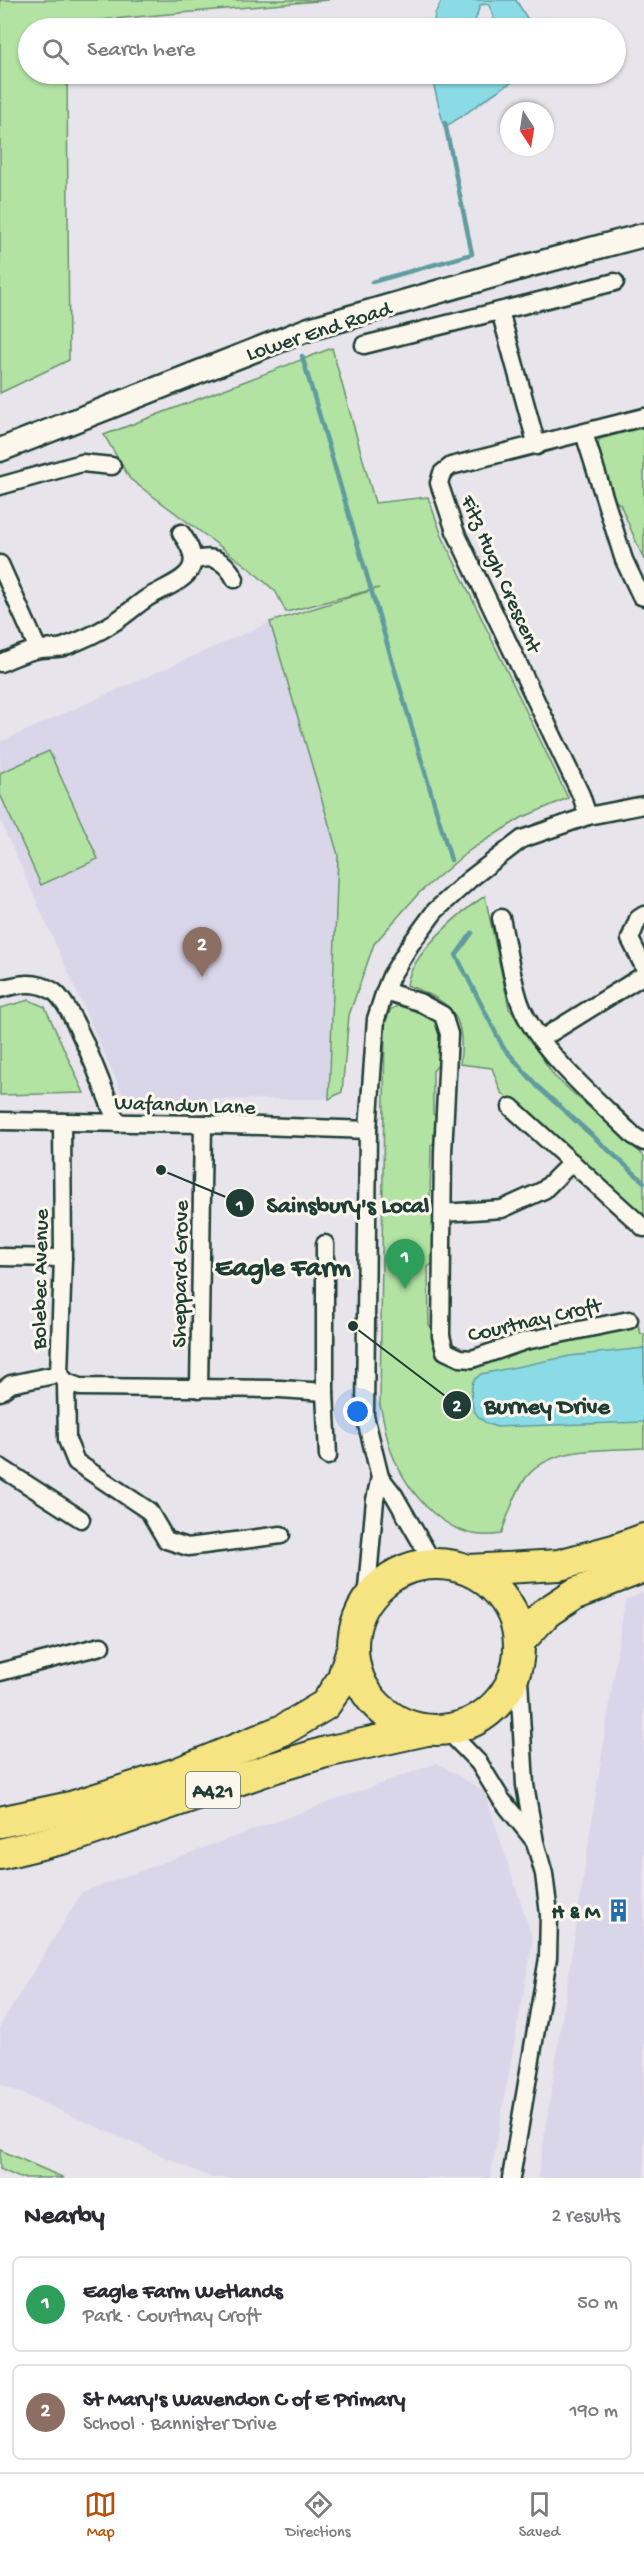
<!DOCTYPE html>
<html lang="en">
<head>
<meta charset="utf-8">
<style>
	body { margin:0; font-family:"Gochi Hand",sans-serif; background:#f7f7f7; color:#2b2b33 }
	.compass { position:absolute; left:500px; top:102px; width:54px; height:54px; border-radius:50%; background:#fff; box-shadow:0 2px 4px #0004; rotate:168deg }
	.you { position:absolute; left:358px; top:1412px; width:21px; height:21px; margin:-15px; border:4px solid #fff; border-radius:50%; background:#1a73e8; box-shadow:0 0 0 9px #1a73e833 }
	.badge { display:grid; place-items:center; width:39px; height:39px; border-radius:50%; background:#b45309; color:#fff; font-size:20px; font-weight:700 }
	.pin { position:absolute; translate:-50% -50px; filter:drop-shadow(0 2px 3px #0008) }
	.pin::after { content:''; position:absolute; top:32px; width:21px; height:18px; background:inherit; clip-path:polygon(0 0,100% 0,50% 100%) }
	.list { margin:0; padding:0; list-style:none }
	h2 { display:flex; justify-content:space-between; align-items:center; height:78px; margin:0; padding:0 24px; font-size:26px }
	h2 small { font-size:20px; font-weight:400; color:#7c7c81 }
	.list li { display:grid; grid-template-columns:39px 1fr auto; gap:18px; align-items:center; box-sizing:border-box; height:96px; margin:0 12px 12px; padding:0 12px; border:2px solid #e1e1e2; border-radius:9px }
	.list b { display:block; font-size:22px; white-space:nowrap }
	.list p { margin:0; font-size:20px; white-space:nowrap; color:#7c7c81 }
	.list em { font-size:20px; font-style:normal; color:#7c7c81 }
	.icon { flex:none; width:33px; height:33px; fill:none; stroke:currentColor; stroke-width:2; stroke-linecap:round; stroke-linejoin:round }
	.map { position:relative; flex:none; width:644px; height:2178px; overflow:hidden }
	.search { position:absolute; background:#fff; box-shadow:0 2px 4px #0004; left:18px; right:18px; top:18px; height:66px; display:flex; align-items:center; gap:15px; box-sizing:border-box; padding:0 21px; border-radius:33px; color:#7c7c81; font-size:22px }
	.sheet { height:294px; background:#fff }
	nav { display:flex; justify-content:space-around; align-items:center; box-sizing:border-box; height:84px; border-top:2px solid #e1e1e2; background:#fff; font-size:16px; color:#7c7c81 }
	nav a { display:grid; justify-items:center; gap:3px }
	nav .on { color:#b45309 }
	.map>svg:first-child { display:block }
</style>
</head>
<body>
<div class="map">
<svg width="644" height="2178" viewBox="0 0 644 2178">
	<rect width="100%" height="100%" fill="#e8e4eb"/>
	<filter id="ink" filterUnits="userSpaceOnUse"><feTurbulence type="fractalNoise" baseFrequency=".0167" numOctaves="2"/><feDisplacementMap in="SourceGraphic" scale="12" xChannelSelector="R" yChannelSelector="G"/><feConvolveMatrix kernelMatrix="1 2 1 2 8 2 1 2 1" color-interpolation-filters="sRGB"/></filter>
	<g filter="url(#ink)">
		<g fill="#dad6ea">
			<path d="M270 622 338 855 329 1099 125 1100 0 820V742Z"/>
			<path d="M644 1592V2178H538L625 1600Z"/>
			<path d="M437 1763 484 1791 533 1940 490 2178H212L0 2084V2026L82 1892Z"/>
		</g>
		<g fill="#b2e3a3" stroke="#68906c" stroke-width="1.5">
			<path d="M0 0H329L67 23 66 28H28V74H67L69 360 0 393Z"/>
			<path d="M332 348 375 503 428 497 442 536 568 798 521 818 470 850 419 893 374 944 349 1015 342 1092 329 1099 338 855 270 622 379 588 286 612 276 592 249 568 130 479 104 435Z"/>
			<path d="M644 427V560L620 504 612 499 598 443 600 439Z"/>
			<path d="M49 751 98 859 41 885 0 794V773Z"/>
			<path d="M485 896 509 1008 554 1076 644 1156V1220L501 1092 492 1068 460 1064C466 1013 451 1002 407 985 411 954 460 912 485 896Z"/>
			<path d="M29 1000 45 1007 84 1093 0 1095V1008Z"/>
			<path d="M404 1003 438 1021 443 1040 439 1064 433 1071V1114L438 1118 437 1141 431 1145 430 1200 438 1211 436 1261 428 1267 429 1325 435 1331 438 1358 456 1351H469L551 1328 634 1312 641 1334H644V1448C605 1451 547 1444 523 1482 513 1498 508 1516 501 1534 449 1544 408 1495 391 1451 386 1437 384 1420 380 1405L385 1023 391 1009Z"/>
			<path d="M0 2150 64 2178H20L0 2169Z"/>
		</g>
		<g fill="#8bdbe6" stroke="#609c9f" stroke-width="1.5">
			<path d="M442 0H516L533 28H493V14L488 4 480 5 473 28H433L435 14Z"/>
			<path d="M431 74H522C516 82 507 84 499 90 480 102 464 117 444 127Z"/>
			<path d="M644 1348V1422L497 1427C473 1421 468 1403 473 1381L481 1374 570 1356Z"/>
		</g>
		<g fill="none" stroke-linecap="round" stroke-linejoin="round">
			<g stroke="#609c9f" stroke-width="4.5">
				<path d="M372 282 472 254 445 123"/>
				<path d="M302 356 451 860"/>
				<path d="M472 933 456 955 503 1047 538 1087 644 1182"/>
			</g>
			<defs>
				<g id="street">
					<path d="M500 311 537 446"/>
					<path d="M364 345 615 282"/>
					<path d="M584 433 624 560 641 596 644 597"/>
					<path d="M0 486 82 463 112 466"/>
					<path d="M194 561C213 554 226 561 235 579"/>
					<path d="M0 564 38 649"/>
					<path d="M0 663C13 658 26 651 40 649 47 648 55 649 63 647 80 641 98 633 113 623 125 616 135 606 147 598 178 580 211 574 181 533"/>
					<path d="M588 816 581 795 455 531 439 483 442 473 451 466 644 417"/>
					<path d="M644 915 638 919 630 939 644 967"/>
					<path d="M501 918C507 945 511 977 520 1003 537 1050 599 1101 634 1136L644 1142"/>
					<path d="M0 989C19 984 35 980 53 991 74 1004 106 1097 117 1123"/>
					<path d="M385 991 419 1002 443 1015 449 1034 443 1152 441 1336 445 1351 460 1358 472 1359 525 1341 629 1320"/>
					<path d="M541 1039 644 975"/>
					<path d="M511 1107 644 1228"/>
					<path d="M0 1121 203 1124 368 1130"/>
					<path d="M443 1213 502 1209 544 1190 572 1162"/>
					<path d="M325 1244V1392L328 1456"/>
					<path d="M0 1257 63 1258"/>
					<path d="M60 1374 66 1382 80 1387 280 1389 325 1392"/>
					<path d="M66 1382 67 1440 76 1462 149 1511 166 1540 188 1547 281 1535"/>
					<path d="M199 1389 203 1124"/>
					<path d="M0 1392 11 1384 59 1374 63 1258 62 1122"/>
					<path d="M0 1467 81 1519"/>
					<path d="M380 1477 394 1495 433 1563"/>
					<path d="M366 1599 375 1500 380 1477 365 1416 368 1130 376 1019 385 991 391 976 410 945 435 911 470 879 522 839 588 816 644 805"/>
					<path d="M0 1672 101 1646"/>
					<path d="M447 1730 479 1763 501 1799 533 1839"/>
					<path d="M511 2178 548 1958 549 1914 544 1874 535 1842 525 1785 518 1662"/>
				</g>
				<path id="secondary" d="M0 450 309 329 531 265 644 235"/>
				<g id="highway">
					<circle cx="436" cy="1647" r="83"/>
					<path d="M469 1570 559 1565 614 1550 644 1539"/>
					<path d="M519 1642 547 1612 576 1593 644 1567"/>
					<path d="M0 1822 71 1807 178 1773 283 1730 325 1705 342 1680 352 1649"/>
					<path d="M0 1854 78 1835 276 1767 326 1752 427 1730"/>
				</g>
			</defs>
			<use href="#street" stroke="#1f3d34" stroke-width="21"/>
			<use href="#secondary" stroke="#1f3d34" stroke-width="27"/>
			<use href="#highway" stroke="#1f3d34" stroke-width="34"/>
			<use href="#street" stroke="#fbf7ec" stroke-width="16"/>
			<use href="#secondary" stroke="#fbf7ec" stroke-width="22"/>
			<use href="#highway" stroke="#f6e381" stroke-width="30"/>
		</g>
	</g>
	<defs>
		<symbol id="building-bare" viewBox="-9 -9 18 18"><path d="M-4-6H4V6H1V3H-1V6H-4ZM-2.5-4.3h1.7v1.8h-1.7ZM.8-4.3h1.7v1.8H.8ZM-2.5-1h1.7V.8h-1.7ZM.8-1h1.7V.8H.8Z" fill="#1f6fb2" stroke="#fbf7ec" stroke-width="2.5" paint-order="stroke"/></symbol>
	</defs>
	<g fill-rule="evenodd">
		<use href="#building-bare" x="602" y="1894" width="33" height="33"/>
	</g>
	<g text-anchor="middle" stroke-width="6" stroke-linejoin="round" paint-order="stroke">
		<rect fill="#fbf7ec" stroke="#61756b" stroke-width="1.5" x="186" y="1772" width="54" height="36" rx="4.5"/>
		<g font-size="21" font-weight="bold" fill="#1f3d34">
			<text x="213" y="1797">A421</text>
		</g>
		<g font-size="22" fill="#1f3d34" stroke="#fbf7ec">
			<text transform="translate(318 329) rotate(-18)" y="8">Lower End Road</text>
			<text transform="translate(503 573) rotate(66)" y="8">Fitz Hugh Crescent</text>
			<text transform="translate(185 1103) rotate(2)" y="8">Wafandun Lane</text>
			<text transform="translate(178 1274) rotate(-89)" y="8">Sheppard Grove</text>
			<text transform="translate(38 1279) rotate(-89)" y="8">Bolebec Avenue</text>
			<text transform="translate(534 1318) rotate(-13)" y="8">Courtnay Croft</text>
		</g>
		<g font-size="22" font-weight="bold" fill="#1f3d34" stroke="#fbf7ec" text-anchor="end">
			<text x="600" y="1918">H &amp; M</text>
		</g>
		<g font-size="28" font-weight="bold" fill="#1f3d34" stroke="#fbf7ec">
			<text x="283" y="1275">Eagle Farm</text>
		</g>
	</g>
	<path fill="none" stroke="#1f3d34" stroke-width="2" d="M161 1170L240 1203M353 1326L457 1405"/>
	<g fill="#1f3d34" stroke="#fbf7ec" stroke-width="2">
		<circle cx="161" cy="1170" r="6"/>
		<circle cx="353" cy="1326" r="6"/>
		<circle cx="240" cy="1203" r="15"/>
		<circle cx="457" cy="1405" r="15"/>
	</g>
	<g font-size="18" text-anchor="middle" font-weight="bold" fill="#fff">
		<text x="240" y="1210">1</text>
		<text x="457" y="1411">2</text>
	</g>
	<g font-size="24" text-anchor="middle" font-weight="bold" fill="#1f3d34" stroke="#fbf7ec" stroke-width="6" stroke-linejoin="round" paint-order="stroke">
		<text x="348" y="1212">Sainsbury's Local</text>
		<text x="547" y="1413">Burney Drive</text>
	</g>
</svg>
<svg class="compass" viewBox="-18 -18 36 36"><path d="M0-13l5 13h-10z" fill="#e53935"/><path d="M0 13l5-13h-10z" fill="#7c7c81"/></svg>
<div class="you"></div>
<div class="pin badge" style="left:405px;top:1289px;background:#2e9e5b">1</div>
<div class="pin badge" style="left:202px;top:977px;background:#8d6e63">2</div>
<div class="search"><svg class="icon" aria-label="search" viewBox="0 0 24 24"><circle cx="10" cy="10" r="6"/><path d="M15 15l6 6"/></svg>Search here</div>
</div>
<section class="sheet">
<h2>Nearby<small>2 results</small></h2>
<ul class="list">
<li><span class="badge" style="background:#2e9e5b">1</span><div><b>Eagle Farm Wetlands</b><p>Park · Courtnay Croft</p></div><em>50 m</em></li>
<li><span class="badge" style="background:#8d6e63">2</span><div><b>St Mary's Wavendon C of E Primary</b><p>School · Bannister Drive</p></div><em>190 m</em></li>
</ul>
</section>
<nav>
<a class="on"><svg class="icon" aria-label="map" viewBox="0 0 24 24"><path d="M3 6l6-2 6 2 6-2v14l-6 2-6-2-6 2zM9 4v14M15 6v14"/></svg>Map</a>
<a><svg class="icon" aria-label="directions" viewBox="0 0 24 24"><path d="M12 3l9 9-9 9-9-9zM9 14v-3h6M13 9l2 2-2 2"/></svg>Directions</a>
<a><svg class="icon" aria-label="saved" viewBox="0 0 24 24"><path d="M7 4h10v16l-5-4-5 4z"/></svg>Saved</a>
</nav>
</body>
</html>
